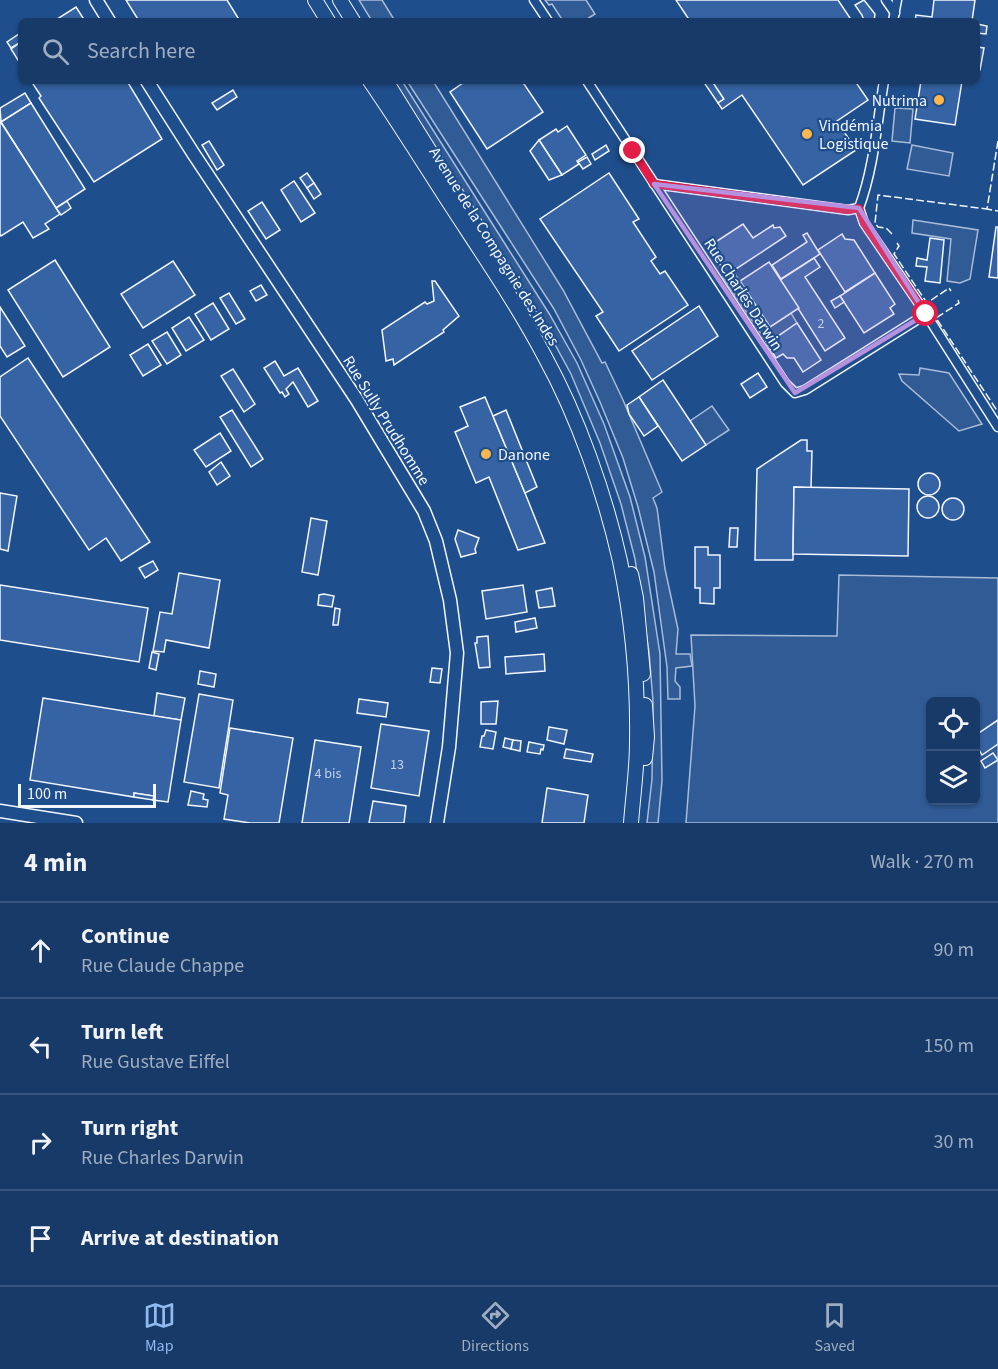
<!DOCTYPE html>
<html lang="en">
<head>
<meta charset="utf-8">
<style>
	body { margin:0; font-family:"Source Sans 3",sans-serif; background:#244571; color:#f1f3f6 }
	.controls { position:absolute; right:18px; bottom:18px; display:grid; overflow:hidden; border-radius:9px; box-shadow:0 2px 4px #0004 }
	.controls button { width:54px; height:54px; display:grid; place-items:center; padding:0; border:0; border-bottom:2px solid #36547d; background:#173a69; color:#f1f3f6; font:30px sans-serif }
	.scale { position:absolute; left:18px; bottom:15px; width:138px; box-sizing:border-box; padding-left:6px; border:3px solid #f2f6ff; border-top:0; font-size:16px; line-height:21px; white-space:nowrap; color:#f2f6ff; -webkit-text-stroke:4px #1f4e8c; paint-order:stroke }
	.stop { position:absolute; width:18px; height:18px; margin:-14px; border:4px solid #e11d48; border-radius:50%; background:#fff }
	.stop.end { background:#e11d48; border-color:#fff; box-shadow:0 2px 6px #0008 }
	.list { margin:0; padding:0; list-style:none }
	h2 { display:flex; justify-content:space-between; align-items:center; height:78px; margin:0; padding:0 24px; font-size:26px }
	h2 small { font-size:20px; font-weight:400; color:#9eadc0 }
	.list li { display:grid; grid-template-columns:39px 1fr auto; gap:18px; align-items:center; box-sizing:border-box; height:96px; padding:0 24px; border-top:2px solid #36547d }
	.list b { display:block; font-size:22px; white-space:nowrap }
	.list p { margin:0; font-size:20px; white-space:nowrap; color:#9eadc0 }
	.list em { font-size:20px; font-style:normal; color:#9eadc0 }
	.icon { flex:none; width:33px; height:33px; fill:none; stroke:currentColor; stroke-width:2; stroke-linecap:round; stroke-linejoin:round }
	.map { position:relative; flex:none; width:998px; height:823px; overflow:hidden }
	.search { position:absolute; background:#173a69; box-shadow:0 2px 4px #0004; left:18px; right:18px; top:18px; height:66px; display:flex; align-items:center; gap:15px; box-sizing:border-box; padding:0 21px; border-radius:9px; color:#9eadc0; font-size:22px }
	.sheet { height:462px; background:#173a69 }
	nav { display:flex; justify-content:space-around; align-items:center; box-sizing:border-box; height:84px; border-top:2px solid #36547d; background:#173a69; font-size:16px; color:#9eadc0 }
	nav a { display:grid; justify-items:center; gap:3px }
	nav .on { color:#90b9f0 }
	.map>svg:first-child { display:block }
</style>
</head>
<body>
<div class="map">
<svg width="998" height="823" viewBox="0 0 998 823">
	<rect width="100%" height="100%" fill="#1f4e8c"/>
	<g fill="#305b95" stroke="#a8bbd7" stroke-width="1.5" fill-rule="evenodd">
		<path d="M359 0H382L395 21H372Z"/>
		<path d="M545 0H586L595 14 584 21H563L552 4 549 5Z"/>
		<path d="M391 81H402L550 315 577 363 604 424 630 497 645 557 660 654 662 781 658 823H647L652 779 653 701 649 652 635 559 621 504 600 443 571 374 541 319Z"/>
		<path d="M407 81H433L563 290 602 363 605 362 623 400 662 492 653 498 657 508 665 569 678 629 676 654H690L692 666 676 668 675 681 680 687V699H668L667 667 654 572 638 507 623 458 600 402 581 360 554 309Z"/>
		<path d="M895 108 913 109 910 143 892 141Z"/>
		<path d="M912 145 953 153 949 176 907 169Z"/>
		<path d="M913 220 978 230 970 279 960 283 947 281 951 239 912 233Z"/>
		<path d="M733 271 770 327 791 313 797 323 767 343 723 277Z"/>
		<path d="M920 368 949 373 982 424 959 431 902 381 899 374 919 375Z"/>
		<path d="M712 406 729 430 706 445 690 421Z"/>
		<path d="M839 575 998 578V823H686L695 706 691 635 837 636ZM930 702H976V800H930Z"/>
	</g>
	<g fill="#3563a3" stroke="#f2f6ff" stroke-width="1.5">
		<path d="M126 0H227L240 21H139Z"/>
		<path d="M676 0H838L852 21H690Z"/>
		<path d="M864 0 875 14 874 21H864L862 15 855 5Z"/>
		<path d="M934 0H975L972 21H915L916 15 932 17Z"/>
		<path d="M76 7 85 21H54Z"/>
		<path d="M977 24 987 26 986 34 977 33Z"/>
		<path d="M19 34 21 42 11 48 7 42Z"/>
		<path d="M21 42V65L11 49Z"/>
		<path d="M977 47 984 48 980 70H977Z"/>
		<path d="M31 81H127L162 139 94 182 39 98 41 96Z"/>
		<path d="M466 81H522L543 112 487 149 450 92Z"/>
		<path d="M703 81H712L724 99 718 103Z"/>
		<path d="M712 81H855L868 100 837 121 856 150 803 185 742 95 722 109 718 103 724 99Z"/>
		<path d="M921 81H962L955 125 915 119Z"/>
		<path d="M233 90 237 97 217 110 212 103Z"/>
		<path d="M25 93 31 103 1 122 0 108Z"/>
		<path d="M31 103 85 189 56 208 1 122Z"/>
		<path d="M0 121 60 214 45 224 49 229 33 238 23 222 1 236 0 234Z"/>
		<path d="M567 126 586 155 577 161 579 164 562 175 539 140 556 129 558 132Z"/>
		<path d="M539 140 560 172 562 175 549 180 530 151Z"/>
		<path d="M209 141 224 165 217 170 202 145Z"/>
		<path d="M606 145 609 151 595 160 592 154Z"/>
		<path d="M587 157 591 164 583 169 578 162Z"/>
		<path d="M307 173 314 183 307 188 300 178Z"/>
		<path d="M609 173 639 219 633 222 656 257 651 261 660 274 665 271 688 305 619 351 596 316 603 312 540 219Z"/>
		<path d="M294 181 315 213 301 222 281 190Z"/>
		<path d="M314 183 321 194 314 199 307 188Z"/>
		<path d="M67 201 71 208 61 215 56 208Z"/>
		<path d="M262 202 280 230 266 239 248 211Z"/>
		<path d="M743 224 753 238 773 225 774 228 780 227 786 236 733 271 729 265 723 269 714 255 720 251 714 243Z"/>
		<path d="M996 227H998V278L989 277Z"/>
		<path d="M807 233 820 254 781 279 772 265 807 242 803 235Z"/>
		<path d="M842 234 845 239 854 240 875 273 845 292 818 250Z"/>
		<path d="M930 238 944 240 940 283 925 281 927 267 916 266 917 258 927 260Z"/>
		<path d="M814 258 820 267 805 277 845 338 825 351 780 280Z"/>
		<path d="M55 260 110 347 63 377 8 290Z"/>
		<path d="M173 261 195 295 143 328 121 294Z"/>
		<path d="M769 262 799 308 770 327 740 281Z"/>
		<path d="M875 273 895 304 890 308 894 314 864 333 840 296Z"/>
		<path d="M432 281H435L459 316 443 330 444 332 394 365 393 359 386 361 382 330 425 302 427 304 434 301Z"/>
		<path d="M261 285 267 295 256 301 250 291Z"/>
		<path d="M229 293 245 319 236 324 220 298Z"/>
		<path d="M840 296 844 302 835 308 831 301Z"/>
		<path d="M213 303 229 329 211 340 195 314Z"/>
		<path d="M699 306 718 336 652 380 632 351Z"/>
		<path d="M0 307 25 346 7 357 0 346Z"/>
		<path d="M189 317 204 340 186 351 172 328Z"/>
		<path d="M797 323 821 360 803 372 794 358H787L783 354 776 358 767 344Z"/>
		<path d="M167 332 181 355 167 364 152 341Z"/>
		<path d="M148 344 161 365 143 376 130 355Z"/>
		<path d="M28 358 150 542 121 561 106 538 89 550 0 416V377Z"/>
		<path d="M275 361 284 376 298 368 318 401 308 407 293 382 286 389 289 394 285 397 282 392 280 393 264 368Z"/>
		<path d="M233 369 255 404 244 412 221 376Z"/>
		<path d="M758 373 767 387 750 398 741 384Z"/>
		<path d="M663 380 706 445 682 461 639 397Z"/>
		<path d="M485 397 525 493 545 543 518 550 489 477 476 483 455 432 468 426 460 407Z"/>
		<path d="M639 397 658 426 644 436 629 414 627 405Z"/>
		<path d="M232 410 263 459 251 467 220 417Z"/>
		<path d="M506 410 537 487 525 493 493 416Z"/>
		<path d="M220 433 231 451 206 467 194 450Z"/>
		<path d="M801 440H807V451H812L811 488 794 487 793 560H755L757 469Z"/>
		<path d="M221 462 230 476 217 485 209 472Z"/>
		<circle cx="929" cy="484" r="11"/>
		<path d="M794 487 909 489 908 556 793 554Z"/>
		<path d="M0 493 17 496 8 551 0 549Z"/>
		<circle cx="928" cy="507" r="11"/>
		<circle cx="953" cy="509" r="11"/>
		<path d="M311 518 327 521 318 575 302 572Z"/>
		<path d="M730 528H738L737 547H729Z"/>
		<path d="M458 530 479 538 475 549 476 553 461 557 455 539Z"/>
		<path d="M695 547H708V555H720V588H714V604L700 603V588H695Z"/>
		<path d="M153 561 158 570 145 578 139 568Z"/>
		<path d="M179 573 220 580 209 648 166 640 164 652 153 651 160 612 172 614Z"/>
		<path d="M0 585 148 608 139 662 0 640Z"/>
		<path d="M523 585 527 612 486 619 482 591Z"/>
		<path d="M552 588 555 606 539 608 536 591Z"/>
		<path d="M324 594 334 596 332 607 318 605 319 595Z"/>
		<path d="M335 608 340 609 338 625H333Z"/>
		<path d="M535 618 537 628 516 632 515 622Z"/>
		<path d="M488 636 490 667 479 668 475 643H477V637Z"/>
		<path d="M152 652 159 654 156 670 149 668Z"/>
		<path d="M544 654 545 671 506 674 505 657Z"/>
		<path d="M432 668 442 669 440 683 430 682Z"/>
		<path d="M200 671 216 674 214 687 198 684Z"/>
		<path d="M157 693 185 698 181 720 154 716Z"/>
		<path d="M199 694 233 700 219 788 184 782Z"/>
		<path d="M43 698 181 720 168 802 153 800 154 796 134 793V797L30 780Z"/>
		<path d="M359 699 388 703 386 717 357 713Z"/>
		<path d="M498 701 496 724H481V702Z"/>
		<path d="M998 720V744L982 755 976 745V735Z"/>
		<path d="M381 724 429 731 419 796 371 788Z"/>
		<path d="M549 727 567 730 564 744 547 740Z"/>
		<path d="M230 728 293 738 279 823H250L224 819 228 795 220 793Z"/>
		<path d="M486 730 496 732 493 749 480 747 482 736H484Z"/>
		<path d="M505 738 513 740 511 749 503 747Z"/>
		<path d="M315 740 361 747 349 823H302Z"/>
		<path d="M513 740 521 741 520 751 511 749Z"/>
		<path d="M529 742 544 745 543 750 541 749 540 754 527 752Z"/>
		<path d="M566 749 593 754 591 762 564 758Z"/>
		<path d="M993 753 998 760 985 768 981 761Z"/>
		<path d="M547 788 588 795 584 823H542Z"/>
		<path d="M191 791 204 794 203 799 208 800 207 807 188 805Z"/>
		<path d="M134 793 154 796 153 800 134 797Z"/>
		<path d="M373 801 406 806 404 823H369Z"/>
	</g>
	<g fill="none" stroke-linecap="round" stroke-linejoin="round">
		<defs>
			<g id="street">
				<path d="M534 0 548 21"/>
				<path d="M886 0 895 13"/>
				<path d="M893 21 897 0"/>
				<path d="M587 81 785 383 795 393 805 390 926 314"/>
				<path d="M884 81C877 123 874 168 859 208L864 223 926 314 998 427"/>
				<path d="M654 184 833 208 848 210 859 208"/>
			</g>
			<g id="secondary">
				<path d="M96 0 109 21"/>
				<path d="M147 81 193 153 357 400 424 511 436 541 450 600 457 653 449 747 437 823"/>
				<path d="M0 811 76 823"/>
			</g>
			<g id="primary">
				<path d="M315 0 328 21"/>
				<path d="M340 0 353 21"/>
				<path d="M370 81C399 123 426 167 454 210 486 259 518 306 545 357 578 417 605 494 620 561 632 619 638 682 637 742 637 769 633 796 631 823"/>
				<path d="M386 81 512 283"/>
				<path d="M631 574 636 598 643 674"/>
				<path d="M645 705 647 737 645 758"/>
			</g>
		</defs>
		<use href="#street" stroke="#f2f6ff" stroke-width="11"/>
		<use href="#secondary" stroke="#f2f6ff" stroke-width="15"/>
		<use href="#primary" stroke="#f2f6ff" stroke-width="16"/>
		<use href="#street" stroke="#1f4e8c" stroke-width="8"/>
		<use href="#secondary" stroke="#1f4e8c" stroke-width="12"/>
		<use href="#primary" stroke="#1f4e8c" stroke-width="14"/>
		<g stroke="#f2f6ff" stroke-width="1.5" stroke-dasharray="8 3" stroke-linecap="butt">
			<path d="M998 141 987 209 998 211"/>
			<path d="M892 234 886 228 878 227 875 223 878 195 987 209"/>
			<path d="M897 243 899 246 894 254 927 303 949 288 951 291"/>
			<path d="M958 300 959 303 936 318 998 412"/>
		</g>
	</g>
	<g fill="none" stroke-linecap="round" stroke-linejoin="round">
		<path stroke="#e11d48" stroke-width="8" d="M633 151 654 184 833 208 848 210 859 208 864 223 926 314"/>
	</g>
	<path fill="#b691df" fill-opacity="0.2" stroke="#b691df" stroke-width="4.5" stroke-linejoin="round" d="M654 184 859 208 926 314 795 393Z"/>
	<g fill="#ffb74d" stroke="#1f4e8c" stroke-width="2">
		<circle cx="939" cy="100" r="6"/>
		<circle cx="807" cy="134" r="6"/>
		<circle cx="486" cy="454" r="6"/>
	</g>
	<g text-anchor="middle" stroke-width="4.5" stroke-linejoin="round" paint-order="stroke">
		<g font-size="14" fill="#c3d1e8">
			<text x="821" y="328">2</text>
			<text x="397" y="769">13</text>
			<text x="328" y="778">4 bis</text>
		</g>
		<g font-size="16" fill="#f2f6ff" stroke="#1f4e8c" text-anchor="start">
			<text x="927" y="106" text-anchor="end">Nutrima</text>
			<text x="819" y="131">Vindémia<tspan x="819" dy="18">Logistique</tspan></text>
			<text x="498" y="460">Danone</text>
		</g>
		<g font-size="16" fill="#f2f6ff" stroke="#1f4e8c">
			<text transform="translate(495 246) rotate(58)" y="6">Avenue de la Compagnie des Indes</text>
			<text transform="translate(744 294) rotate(57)" y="6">Rue Charles Darwin</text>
			<text transform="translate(387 420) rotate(58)" y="6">Rue Sully Prudhomme</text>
		</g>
	</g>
</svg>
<div class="controls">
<button><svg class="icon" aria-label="locate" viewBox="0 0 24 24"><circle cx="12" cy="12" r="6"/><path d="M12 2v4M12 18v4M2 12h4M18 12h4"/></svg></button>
<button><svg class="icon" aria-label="layers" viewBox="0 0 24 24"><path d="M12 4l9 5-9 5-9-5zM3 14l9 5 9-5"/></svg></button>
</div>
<div class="scale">100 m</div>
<div class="stop" style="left:926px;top:314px"></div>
<div class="stop end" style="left:633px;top:151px"></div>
<div class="search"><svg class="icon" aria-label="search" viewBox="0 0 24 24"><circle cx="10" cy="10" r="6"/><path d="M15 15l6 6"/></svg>Search here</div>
</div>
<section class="sheet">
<h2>4 min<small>Walk · 270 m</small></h2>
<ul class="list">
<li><svg class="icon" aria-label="ahead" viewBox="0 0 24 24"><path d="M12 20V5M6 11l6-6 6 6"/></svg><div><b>Continue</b><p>Rue Claude Chappe</p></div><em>90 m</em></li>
<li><svg class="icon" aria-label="left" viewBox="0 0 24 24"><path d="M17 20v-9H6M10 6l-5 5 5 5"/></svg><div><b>Turn left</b><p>Rue Gustave Eiffel</p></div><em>150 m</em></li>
<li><svg class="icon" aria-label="right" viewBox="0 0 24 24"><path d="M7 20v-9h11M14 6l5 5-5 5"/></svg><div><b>Turn right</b><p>Rue Charles Darwin</p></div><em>30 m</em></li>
<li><svg class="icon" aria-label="arrive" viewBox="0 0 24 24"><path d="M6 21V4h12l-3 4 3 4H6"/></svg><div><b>Arrive at destination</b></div></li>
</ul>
</section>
<nav>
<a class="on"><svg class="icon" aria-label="map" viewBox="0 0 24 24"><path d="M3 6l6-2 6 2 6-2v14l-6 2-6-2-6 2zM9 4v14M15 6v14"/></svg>Map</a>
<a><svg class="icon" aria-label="directions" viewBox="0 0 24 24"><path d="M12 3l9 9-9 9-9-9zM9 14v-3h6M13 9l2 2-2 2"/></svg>Directions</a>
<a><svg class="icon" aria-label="saved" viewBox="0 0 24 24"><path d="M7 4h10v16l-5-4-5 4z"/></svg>Saved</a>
</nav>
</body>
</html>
